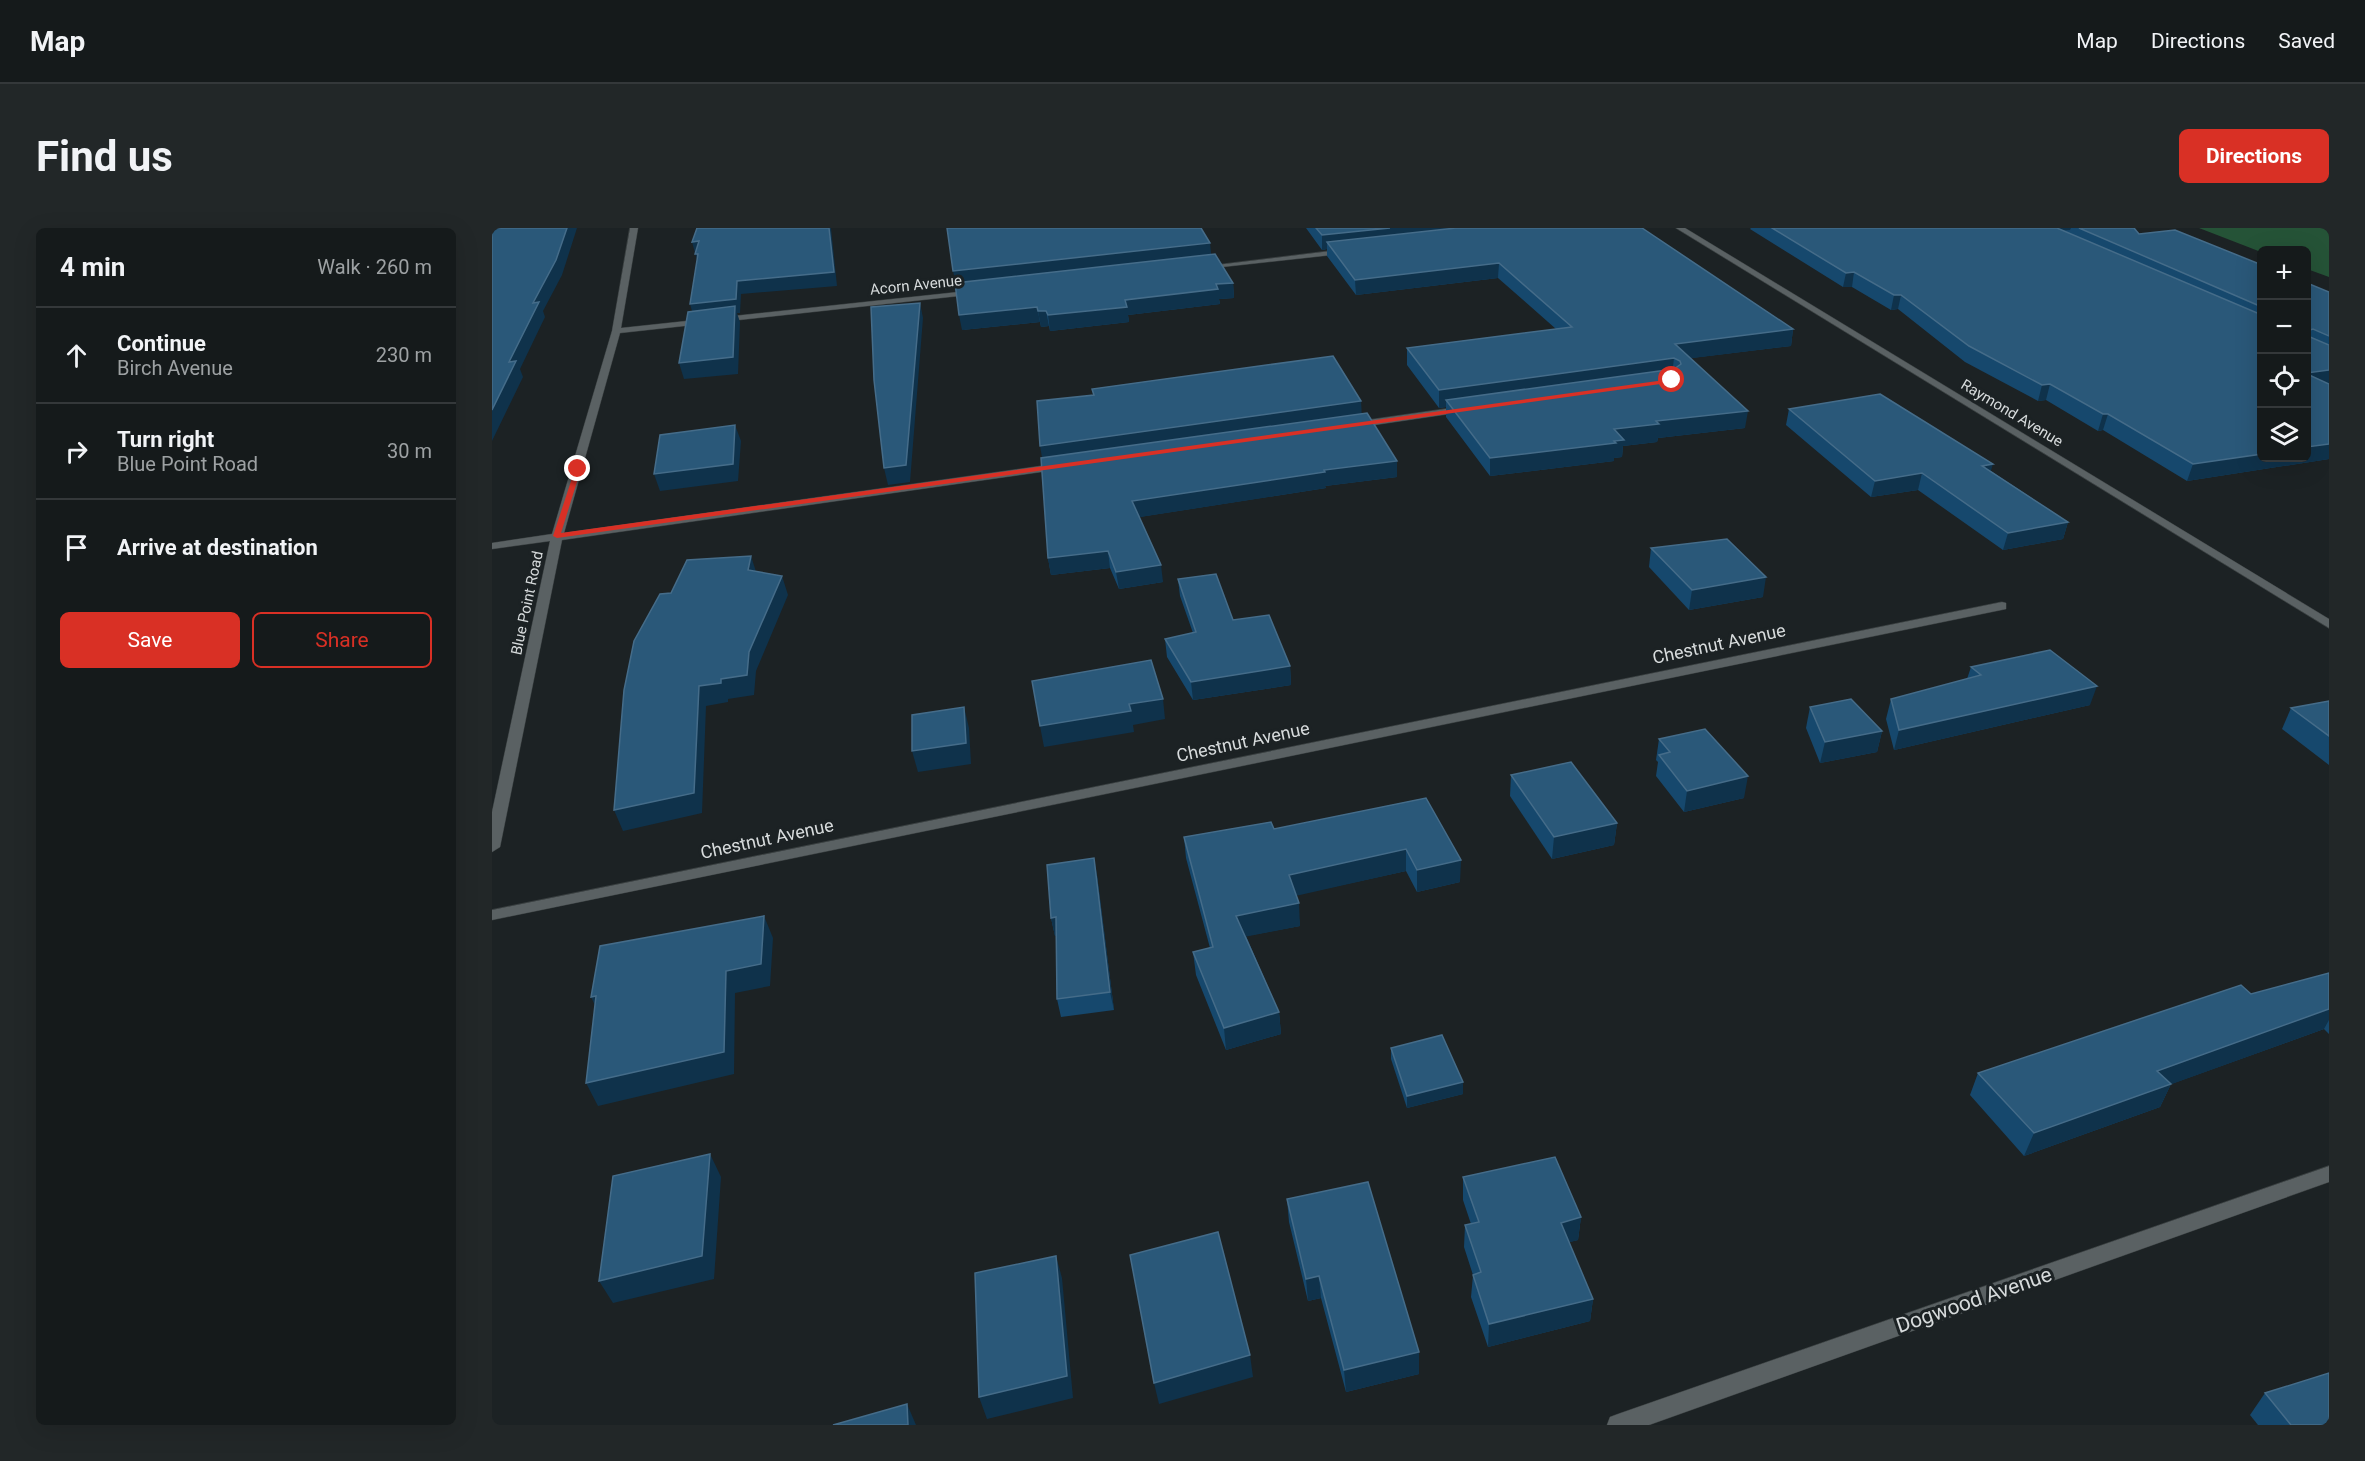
<!DOCTYPE html>
<html lang="en">
<head>
<meta charset="utf-8">
<style>
	body { margin:0; font-family:Roboto,sans-serif; background:#222728; color:#f1f3f6 }
	.controls { position:absolute; right:18px; top:18px; display:grid; overflow:hidden; border-radius:9px; box-shadow:0 6px 24px #0002 }
	.controls button { width:54px; height:54px; display:grid; place-items:center; padding:0; border:0; border-bottom:2px solid #34383a; background:#151a1b; color:#f1f3f6; font:30px sans-serif }
	.stop { position:absolute; width:18px; height:18px; margin:-14px; border:4px solid #d93025; border-radius:50%; background:#fff }
	.stop.end { background:#d93025; border-color:#fff; box-shadow:0 2px 6px #0008 }
	.list { margin:0; padding:0; list-style:none }
	h2 { display:flex; justify-content:space-between; align-items:center; height:78px; margin:0; padding:0 24px; font-size:26px }
	h2 small { font-size:20px; font-weight:400; color:#9da1a3 }
	.list li { display:grid; grid-template-columns:39px 1fr auto; gap:18px; align-items:center; box-sizing:border-box; height:96px; padding:0 24px; border-top:2px solid #34383a }
	.list b { display:block; font-size:22px; white-space:nowrap }
	.list p { margin:0; font-size:20px; white-space:nowrap; color:#9da1a3 }
	.list em { font-size:20px; font-style:normal; color:#9da1a3 }
	.actions { display:flex; gap:12px; padding:18px 24px }
	.actions a { flex:1; padding:14px 0; border:2px solid #d93025; border-radius:9px; text-align:center; font-size:21px; color:#d93025 }
	.actions .main { background:#d93025; color:#fff }
	.icon { flex:none; width:33px; height:33px; fill:none; stroke:currentColor; stroke-width:2; stroke-linecap:round; stroke-linejoin:round }
	.map { position:relative; flex:none; width:1837px; height:1197px; overflow:hidden; border-radius:9px }
	header { display:flex; align-items:center; gap:36px; box-sizing:border-box; height:84px; padding:0 30px; background:#151a1b; border-bottom:2px solid #34383a }
	header strong { font-size:28px }
	nav { display:flex; gap:33px; margin-inline-start:auto; font-size:21px }
	.intro { display:flex; align-items:center; justify-content:space-between; box-sizing:border-box; height:144px; padding:0 36px }
	h1 { margin:0; font-size:42px }
	.button { padding:15px 27px; border-radius:9px; background:#d93025; color:#fff; font-size:21px; font-weight:700 }
	main { display:flex; gap:36px; padding:0 36px }
	aside { flex:1; background:#151a1b; border-radius:9px; box-shadow:0 6px 24px #0002 }
	.map>svg:first-child { display:block }
</style>
</head>
<body>
<header>
<strong>Map</strong>
<nav><a>Map</a><a>Directions</a><a>Saved</a></nav>
</header>
<div class="intro"><h1>Find us</h1><a class="button">Directions</a></div>
<main>
<aside>
<h2>4 min<small>Walk · 260 m</small></h2>
<ul class="list">
<li><svg class="icon" aria-label="ahead" viewBox="0 0 24 24"><path d="M12 20V5M6 11l6-6 6 6"/></svg><div><b>Continue</b><p>Birch Avenue</p></div><em>230 m</em></li>
<li><svg class="icon" aria-label="right" viewBox="0 0 24 24"><path d="M7 20v-9h11M14 6l5 5-5 5"/></svg><div><b>Turn right</b><p>Blue Point Road</p></div><em>30 m</em></li>
<li><svg class="icon" aria-label="arrive" viewBox="0 0 24 24"><path d="M6 21V4h12l-3 4 3 4H6"/></svg><div><b>Arrive at destination</b></div></li>
</ul>
<div class="actions"><a class="main">Save</a><a>Share</a></div>
</aside>
<div class="map">
<svg width="1837" height="1197" viewBox="0 0 1837 1197">
	<rect width="100%" height="100%" fill="#1c2224"/>
	<path fill="#255337" d="M1707 0H1837V49L1815 41 1814 22 1769 24Z"/>
	<g fill="none" stroke-linecap="round" stroke-linejoin="round">
		<defs>
			<g id="minor">
				<path d="M138 0H146L129 100 485 62 489 64 485 66 128 105 72 305 570 235 575 238 570 241 70 312 8 619 0 624V584L58 313 0 321V315L60 306 120 103Z"/>
				<path d="M1184 0H1193L1837 391V400Z"/>
				<path d="M855 21 858 25 712 41 708 39Z"/>
				<path d="M974 178 979 181 977 183 862 200 857 197 862 194Z"/>
				<path d="M1510 374 1514 375V381L0 692V682Z"/>
				<path d="M1837 938V954L1157 1197H1115L1118 1189 1126 1186Z"/>
			</g>
		</defs>
		<use href="#minor" stroke="#383e3f" stroke-width="1"/>
		<use href="#minor" fill="#5a6163" fill-rule="evenodd"/>
	</g>
	<g fill="#16486d">
		<path d="M814 0H1150L1301 101 1299 118 1199 130 1253 200 1166 210 1165 214 1131 218 1130 229 1122 230V233L998 248 954 189V179L947 180 915 137V120L1064 101 1006 50 864 67 835 28V21L830 22Z"/>
		<path d="M1259 0H1642L1647 6 1770 37V230L1815 55 1837 64V231L1695 253 1611 202 1606 203 1554 172 1546 173 1473 134 1406 81 1399 82 1360 59H1351L1258 1Z"/>
		<path d="M719 27 741 55 742 70 727 71 728 76 636 87 637 94 558 103 557 98 549 99 548 94 470 102Z"/>
		<path d="M600 161 869 173V186L905 233V249L833 258 834 260 647 289 671 354 627 361 618 340 559 347 556 330 550 230 601 167Z"/>
		<path d="M1297 181 1499 243 1576 294 1571 311 1511 322 1426 262 1379 269 1294 197Z"/>
		<path d="M1159 320 1271 369 1197 382 1157 339Z"/>
		<path d="M686 351 741 392 798 438 799 457 701 472 675 429 673 411 701 405 688 368Z"/>
		<path d="M1479 439 1598 477 1402 522 1394 491 1399 471 1475 451Z"/>
		<path d="M1837 473V537L1790 501 1799 480Z"/>
		<path d="M1318 479 1390 503 1385 524 1328 535 1314 500Z"/>
		<path d="M1167 511 1252 570 1192 584 1164 548 1166 534 1164 532Z"/>
		<path d="M1019 547 1125 595 1122 617 1060 631 1018 568Z"/>
		<path d="M934 570 968 654 925 664 914 643 804 667 808 698 754 708 787 784 789 806 734 822 704 747 701 724 718 720 694 630 692 609 782 601Z"/>
		<path d="M605 647 622 782 569 789 565 771 564 707 563 708 559 690Z"/>
		<path d="M1837 745V806L1832 801 1679 856 1668 879 1532 928 1478 867 1486 845 1759 766Z"/>
		<path d="M899 820 971 854V866L915 880 899 831Z"/>
		<path d="M971 949 1089 989 1086 1012 1077 1014 1101 1071 1098 1093 996 1119 979 1069 981 1047 972 1019 973 997 979 996 971 972Z"/>
		<path d="M795 971 927 1146 854 1164 829 1070 816 1073 797 994Z"/>
		<path d="M1773 1165 1837 1197H1766L1758 1187Z"/>
	</g>
	<g fill="#0f324b">
		<path d="M75 0H85L70 47 51 83 53 89 28 141 31 149 0 213V182L17 134 41 75Z"/>
		<path d="M337 0H339L345 58 249 66 248 85H245L248 94 246 146 192 151 187 135 202 90 198 76 245 53Z"/>
		<path d="M898 0H1013L835 14V21L830 22V7Z"/>
		<path d="M1565 0H1579L1578 2 1564 3Z"/>
		<path d="M207 13V39L200 14Z"/>
		<path d="M718 15 720 34 465 61 461 43Z"/>
		<path d="M1007 35 1006 50 864 67 863 52Z"/>
		<path d="M1362 44 1360 59H1351L1354 45Z"/>
		<path d="M741 55 742 70 727 71 728 76 636 87 637 94 558 103 556 87 724 56Z"/>
		<path d="M1402 67H1409L1406 81 1399 82Z"/>
		<path d="M428 75 431 90 418 254 396 257 392 240Z"/>
		<path d="M545 79 548 94 470 102 467 87Z"/>
		<path d="M546 83H554L557 98 549 99Z"/>
		<path d="M1301 101 1299 118 1185 132 1183 116Z"/>
		<path d="M1182 130 1180 147 954 172V179L947 180V162Z"/>
		<path d="M1837 142V157L1815 160V145Z"/>
		<path d="M1558 156 1554 172 1546 173 1550 157Z"/>
		<path d="M869 173 870 190 551 235 548 218Z"/>
		<path d="M1256 183 1253 200 1166 210 1165 214 1131 218 1130 229 1122 230V233L998 248V230L1122 201 1164 193Z"/>
		<path d="M1611 186H1616L1611 202 1606 203Z"/>
		<path d="M243 197 249 213 246 253 168 263 162 246Z"/>
		<path d="M1837 216V231L1695 253 1701 236 1770 226V230H1815V219Z"/>
		<path d="M905 233V249L833 258 834 260 642 290 640 273 832 242Z"/>
		<path d="M1501 236 1496 252 1490 238Z"/>
		<path d="M1430 245 1426 262 1379 269 1383 253Z"/>
		<path d="M1576 294 1571 311 1511 322 1516 305Z"/>
		<path d="M616 323 618 340 559 347 556 330Z"/>
		<path d="M259 328 265 347 256 342Z"/>
		<path d="M669 337 671 354 627 361 624 344Z"/>
		<path d="M290 348 296 367 264 443 262 467 236 471V474L214 478 210 585 131 603 122 582 207 458 229 451 257 424Z"/>
		<path d="M1274 349 1271 369 1197 382 1200 362Z"/>
		<path d="M798 438 799 457 701 472 699 454Z"/>
		<path d="M1605 458 1598 477 1402 522 1407 502Z"/>
		<path d="M671 471 673 491 641 497 642 504 552 519 548 498 637 476Z"/>
		<path d="M472 479 477 500 479 536 426 544 420 523Z"/>
		<path d="M1390 503 1385 524 1328 535 1333 514Z"/>
		<path d="M1256 548 1252 570 1192 584 1195 563Z"/>
		<path d="M1125 595 1122 617 1060 631 1062 609Z"/>
		<path d="M914 621V643L799 669 797 647Z"/>
		<path d="M602 630 605 647 622 782 618 764Z"/>
		<path d="M969 632 968 654 925 664V642Z"/>
		<path d="M807 675 808 698 747 710 744 688Z"/>
		<path d="M272 688 281 710 278 758 243 765 242 846 106 878 94 855 234 743Z"/>
		<path d="M564 689 568 707 563 708 559 690Z"/>
		<path d="M104 768 110 792 99 769Z"/>
		<path d="M1837 781V792L1832 801 1655 865 1679 856 1668 879 1532 928 1542 905 1665 843Z"/>
		<path d="M787 784 789 806 734 822 732 800Z"/>
		<path d="M971 854V866L915 880V868Z"/>
		<path d="M218 926 229 949 222 1051 121 1075 107 1053Z"/>
		<path d="M1089 989 1086 1012 1067 1017 1069 995Z"/>
		<path d="M564 1028 570 1050 581 1170 495 1191 487 1169Z"/>
		<path d="M827 1048 829 1070 816 1073 814 1051Z"/>
		<path d="M1101 1071 1098 1093 996 1119 997 1096Z"/>
		<path d="M927 1124V1146L854 1164 852 1142Z"/>
		<path d="M758 1127 761 1149 667 1176 662 1155Z"/>
		<path d="M415 1176 424 1197H416Z"/>
	</g>
	<g fill="#2a5879" stroke="#456c89" stroke-width="1.5">
		<path d="M0 0H75L64 32 41 75 47 74 17 134 24 133 0 182Z"/>
		<path d="M205 0H337L342 44 245 53 244 71 198 76 206 26H203L207 13 200 14Z"/>
		<path d="M455 0H709L718 15 461 43Z"/>
		<path d="M824 0H898L830 7Z"/>
		<path d="M964 0H1150L1301 101 1183 116 1256 183 1164 193 1167 196 1122 201 1132 212 1122 213 1124 215 998 230 954 172 1182 141 1189 136 1188 133 1182 130 947 162 915 120 1080 99 1007 35 863 52 835 14Z"/>
		<path d="M1280 0H1565L1770 87V226L1701 236 1616 186H1611L1558 156 1550 157 1477 118 1409 67H1402L1362 44 1354 45Z"/>
		<path d="M1587 0H1642L1647 6 1683 2 1770 37V79Z"/>
		<path d="M723 26 741 55 724 56 726 61 633 72 635 79 556 87 554 83H546L545 79 467 87 463 55Z"/>
		<path d="M1815 55 1837 64V108L1821 101 1818 102V109L1837 117V142L1815 145Z"/>
		<path d="M428 75 414 237 392 240 382 152 379 79Z"/>
		<path d="M243 78 241 129 187 135 196 84Z"/>
		<path d="M841 128 869 173 548 218 545 173 602 167 600 161Z"/>
		<path d="M1815 146 1837 156V216L1815 219Z"/>
		<path d="M1388 166 1501 236 1490 238 1576 294 1516 305 1430 245 1383 253 1297 181Z"/>
		<path d="M875 185 905 233 832 242 833 244 640 273 669 337 624 344 616 323 556 330 549 230Z"/>
		<path d="M243 197 241 236 162 246 168 207Z"/>
		<path d="M1235 311 1274 349 1200 362 1159 320Z"/>
		<path d="M259 328 256 342 290 348 257 424 255 447 229 451V455L207 458 202 565 122 582 132 462 142 413 168 366 179 365 195 332Z"/>
		<path d="M724 346 741 392 777 387 798 438 699 454 673 411 704 404 686 351Z"/>
		<path d="M1558 422 1605 458 1407 502 1399 471 1489 447 1479 439Z"/>
		<path d="M659 432 671 471 637 476 639 483 548 498 540 453Z"/>
		<path d="M1359 471 1390 503 1333 514 1318 479Z"/>
		<path d="M1837 473V508L1799 480Z"/>
		<path d="M472 479 474 515 420 523V487Z"/>
		<path d="M1213 501 1256 548 1195 563 1167 527 1178 524 1167 511Z"/>
		<path d="M1079 534 1125 595 1062 609 1019 547Z"/>
		<path d="M934 570 969 632 925 642 914 621 797 647 807 675 744 688 787 784 732 800 701 724 721 719 692 609 779 594 782 601Z"/>
		<path d="M602 630 618 764 565 771 564 689 559 690 555 637Z"/>
		<path d="M272 688 269 736 234 743 232 824 94 855 104 768 99 769 108 718Z"/>
		<path d="M1837 745V781L1665 843 1679 856 1542 905 1486 845 1749 757 1759 766Z"/>
		<path d="M950 807 971 854 915 868 899 820Z"/>
		<path d="M218 926 210 1028 107 1053 121 948Z"/>
		<path d="M1063 929 1089 989 1069 995 1101 1071 997 1096 981 1047 989 1044 973 997 987 994 971 949Z"/>
		<path d="M876 954 927 1124 852 1142 827 1048 814 1051 795 971Z"/>
		<path d="M726 1004 758 1127 662 1155 638 1027Z"/>
		<path d="M564 1028 575 1148 487 1169 483 1045Z"/>
		<path d="M1837 1145V1197H1799L1773 1165Z"/>
		<path d="M415 1176 416 1197H341Z"/>
	</g>
	<path fill="#d93025" d="M1180 151 1183 154 65 310 61 308 83 241 86 239 89 241 69 305Z"/>
	<g text-anchor="middle" stroke-width="6" stroke-linejoin="round" paint-order="stroke">
		<g font-size="15" fill="#d7dbdc" stroke="#1c2224">
			<text transform="translate(424 57) rotate(-6)" y="5">Acorn Avenue</text>
			<text transform="translate(1520 185) rotate(31)" y="5">Raymond Avenue</text>
			<text transform="translate(35 375) rotate(-78)" y="5">Blue Point Road</text>
		</g>
		<g font-size="18" fill="#d7dbdc" stroke="#1c2224">
			<text transform="translate(1227 416) rotate(-12)" y="6">Chestnut Avenue</text>
			<text transform="translate(751 514) rotate(-12)" y="6">Chestnut Avenue</text>
			<text transform="translate(275 611) rotate(-12)" y="6">Chestnut Avenue</text>
		</g>
		<g font-size="21" fill="#d7dbdc" stroke="#1c2224">
			<text transform="translate(1482 1072) rotate(-19)" y="7">Dogwood Avenue</text>
		</g>
	</g>
</svg>
<div class="controls">
<button>+</button>
<button>−</button>
<button><svg class="icon" aria-label="locate" viewBox="0 0 24 24"><circle cx="12" cy="12" r="6"/><path d="M12 2v4M12 18v4M2 12h4M18 12h4"/></svg></button>
<button><svg class="icon" aria-label="layers" viewBox="0 0 24 24"><path d="M12 4l9 5-9 5-9-5zM3 14l9 5 9-5"/></svg></button>
</div>
<div class="stop" style="left:1180px;top:152px"></div>
<div class="stop end" style="left:86px;top:241px"></div>
</div>
</main>
</body>
</html>
